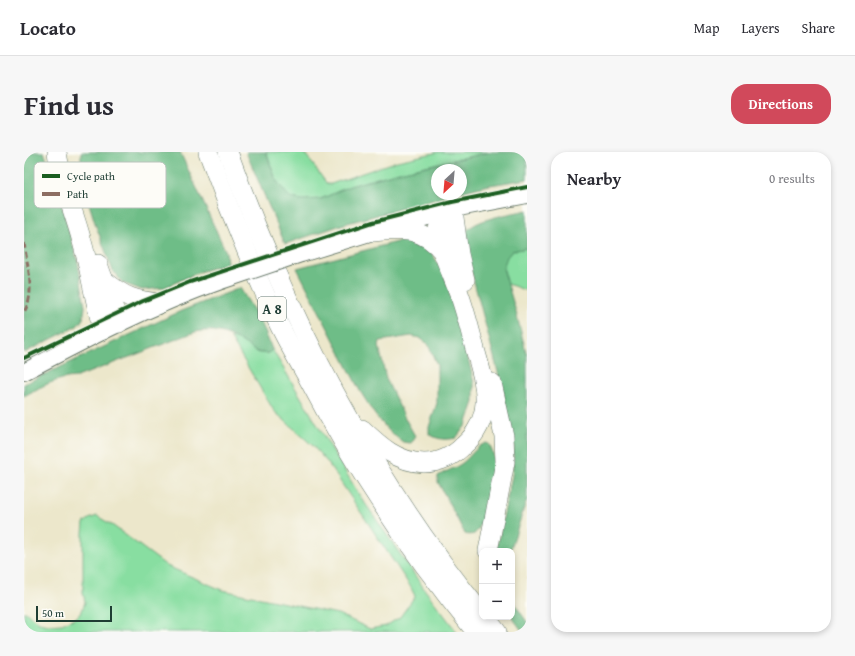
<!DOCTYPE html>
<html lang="en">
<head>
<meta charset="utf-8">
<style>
	body { margin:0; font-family:"Gentium Book Plus",serif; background:#f7f7f7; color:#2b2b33 }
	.controls { position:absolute; right:12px; bottom:12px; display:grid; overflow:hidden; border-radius:8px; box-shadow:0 2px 6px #0003 }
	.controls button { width:36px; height:36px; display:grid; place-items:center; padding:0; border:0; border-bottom:1px solid #e1e1e2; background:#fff; color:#2b2b33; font:20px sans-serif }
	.compass { position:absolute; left:407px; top:12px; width:36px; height:36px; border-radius:50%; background:#fff; box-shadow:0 2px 6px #0003; rotate:206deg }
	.scale { position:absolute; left:12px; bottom:10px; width:76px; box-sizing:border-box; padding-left:4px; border:2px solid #1f3d34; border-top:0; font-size:11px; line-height:14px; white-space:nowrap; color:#1f3d34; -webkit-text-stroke:3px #fdfcf7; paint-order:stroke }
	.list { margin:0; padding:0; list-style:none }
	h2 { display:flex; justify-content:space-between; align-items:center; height:52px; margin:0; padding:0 16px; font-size:17px }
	h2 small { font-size:13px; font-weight:400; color:#7c7c81 }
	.map { position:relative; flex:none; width:503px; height:480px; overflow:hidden; border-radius:16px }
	header { display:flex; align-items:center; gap:24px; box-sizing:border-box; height:56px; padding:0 20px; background:#fff; border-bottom:1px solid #e1e1e2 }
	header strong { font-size:19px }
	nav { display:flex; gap:22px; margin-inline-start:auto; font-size:14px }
	.intro { display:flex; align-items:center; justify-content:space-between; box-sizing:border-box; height:96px; padding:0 24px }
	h1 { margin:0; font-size:28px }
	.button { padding:10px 18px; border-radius:16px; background:#d1495b; color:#fff; font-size:14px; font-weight:700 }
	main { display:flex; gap:24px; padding:0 24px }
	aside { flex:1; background:#fff; border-radius:16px; box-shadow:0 2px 6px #0003 }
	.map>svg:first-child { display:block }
</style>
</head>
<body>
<header>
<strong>Locato</strong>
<nav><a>Map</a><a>Layers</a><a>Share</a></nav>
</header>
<div class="intro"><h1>Find us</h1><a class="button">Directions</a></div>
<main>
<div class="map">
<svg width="503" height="480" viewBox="0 0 503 480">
	<rect width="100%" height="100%" fill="#fdfcf7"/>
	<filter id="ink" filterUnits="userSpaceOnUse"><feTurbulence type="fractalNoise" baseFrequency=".025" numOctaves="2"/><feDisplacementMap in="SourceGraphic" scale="8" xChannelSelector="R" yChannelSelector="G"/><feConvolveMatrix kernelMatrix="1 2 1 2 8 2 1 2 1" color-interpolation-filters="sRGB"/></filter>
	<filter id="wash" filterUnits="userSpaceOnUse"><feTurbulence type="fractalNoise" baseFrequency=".012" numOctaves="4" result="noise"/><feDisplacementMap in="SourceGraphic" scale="16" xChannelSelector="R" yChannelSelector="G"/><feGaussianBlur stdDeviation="0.9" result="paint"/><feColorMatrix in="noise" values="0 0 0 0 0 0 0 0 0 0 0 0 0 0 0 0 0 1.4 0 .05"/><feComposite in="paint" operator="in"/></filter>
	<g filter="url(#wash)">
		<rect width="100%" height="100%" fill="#ece7cb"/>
		<g fill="#88dea1" stroke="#548e6a">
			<path d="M242 0H280L303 32H307L373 9 415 0H467C420 10 373 19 327 34 317 37 307 44 296 47 288 49 274 50 266 45 253 38 247 13 242 0Z"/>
			<path d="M503 96V139L484 132C481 122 475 108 487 100 491 97 498 97 503 96Z"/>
			<path d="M206 185 219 190 235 201H245L248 197 336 344 401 438 433 480H0V459L15 471 25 473 38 472 53 465 58 459 61 450 59 440V381L60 371 65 367 73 364 88 373 143 414 198 438 314 462 346 477 362 474 376 465 391 444 386 434 304 311 288 293 250 259Z"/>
		</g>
		<g fill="#6ebd87" stroke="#467d5e">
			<path d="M0 0H20L32 33 54 111 61 155 59 167 53 174 0 201Z"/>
			<path d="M57 0H156L202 100 203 112 178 119 139 136 118 138 99 131 89 119 72 74 63 45 57 18Z"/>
			<path d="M222 0H242L252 28 262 41 267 46 278 48 297 47 326 34 375 20 467 0H503V27L460 34 437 40V18H413V42H431L320 72 261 92Z"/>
			<path d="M503 58V96L488 99 483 105 479 116 492 160 503 204V347L486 399H472L488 324 490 295 478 235 440 92C440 90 440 85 440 83 446 67 488 62 503 58Z"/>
			<path d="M384 87 397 90 405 97 419 119 436 173 450 231V250L442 273 432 286C422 288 414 288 405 282V275L413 251V213L404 192 396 186 387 184 356 189 355 194 362 227 382 268 391 284 390 288 387 291 379 290 367 281 351 263 336 239 273 116Z"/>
			<path d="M216 136 237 170 248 197 245 201C231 202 231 198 220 191 204 181 190 176 171 180L53 225C31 226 19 234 0 244V232L157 159Z"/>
			<path d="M462 291 465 292C468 298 470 304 471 310 471 322 460 376 450 382 448 383 444 383 441 382L414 330V324C421 319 430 317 437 312 446 306 452 294 462 291Z"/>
			<path d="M488 448 503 470V480H499L488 465Z"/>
		</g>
	</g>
	<g filter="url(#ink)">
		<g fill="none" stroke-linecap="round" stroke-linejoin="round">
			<defs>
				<path id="secondary" d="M429 58 503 44"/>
				<g id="primary">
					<path d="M277 102 349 80 429 58"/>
					<path d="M0 220C64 186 128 153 197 129"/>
				</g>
				<g id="motorway">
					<path d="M33 0C37 30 49 57 57 86 66 116 70 148 79 178"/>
					<path d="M184 0C204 55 226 109 250 162 260 184 272 205 284 226 331 316 387 401 452 480"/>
					<path d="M204 0C264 167 346 324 458 462"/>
					<path d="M429 58 435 102 441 128"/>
					<path d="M349 80C379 77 398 75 419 100"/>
					<path d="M74 112 95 171"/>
					<path d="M80 128C100 145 111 149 137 151"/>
					<path d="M338 277C356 294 373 310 400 311 415 311 430 304 440 293 452 283 460 267 461 251 462 233 456 215 451 197 445 175 440 152 431 131 425 115 415 95 414 79 414 72 419 65 422 60"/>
					<path d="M464 399 481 310 480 284 468 231"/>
					<path d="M461 465 473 480"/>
				</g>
			</defs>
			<use href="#secondary" stroke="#677869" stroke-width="16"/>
			<use href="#primary" stroke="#677869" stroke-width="18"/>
			<use href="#motorway" stroke="#677869" stroke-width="20"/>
			<use href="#secondary" stroke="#fff" stroke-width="14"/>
			<use href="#primary" stroke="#fff" stroke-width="16"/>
			<use href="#motorway" stroke="#fff" stroke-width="19"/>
			<defs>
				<path id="primary-bridge" d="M197 129 277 102"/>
			</defs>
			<use href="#primary-bridge" stroke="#677869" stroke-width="18" stroke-linecap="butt"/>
			<use href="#primary-bridge" stroke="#fff" stroke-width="16"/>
			<path stroke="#8d6e63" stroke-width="3" stroke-dasharray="6 3" stroke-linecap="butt" d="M0 91C3 113 12 141 0 160"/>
			<defs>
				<path id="cycleway" d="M0 206 119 149 166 130 349 70 428 50 503 35"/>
			</defs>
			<use href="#cycleway" stroke="#fdfcf7" stroke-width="6"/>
			<use href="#cycleway" stroke="#1b5e20" stroke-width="4"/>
		</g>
	</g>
	<g text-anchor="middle" stroke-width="3" stroke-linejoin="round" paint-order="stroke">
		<rect fill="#fdfcf7" stroke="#62766e" stroke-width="1" x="234" y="145" width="28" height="24" rx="3"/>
		<g font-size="14" font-weight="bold" fill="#1f3d34">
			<text x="248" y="162">A 8</text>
		</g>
	</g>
	<rect x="10" y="10" width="132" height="46" rx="6" fill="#fdfcf7" stroke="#bac3bc" stroke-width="1"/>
	<rect x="18" y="22" width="18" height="4" fill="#1b5e20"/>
	<rect x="18" y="40" width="18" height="4" fill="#8d6e63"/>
	<g font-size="11" fill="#1f3d34">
		<text x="43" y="28">Cycle path</text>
		<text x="43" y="46">Path</text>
	</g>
</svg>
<div class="controls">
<button>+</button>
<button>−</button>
</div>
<svg class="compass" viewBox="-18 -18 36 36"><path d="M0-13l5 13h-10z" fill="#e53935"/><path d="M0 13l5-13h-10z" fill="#7c7c81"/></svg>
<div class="scale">50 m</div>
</div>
<aside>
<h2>Nearby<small>0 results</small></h2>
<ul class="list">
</ul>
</aside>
</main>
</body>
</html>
